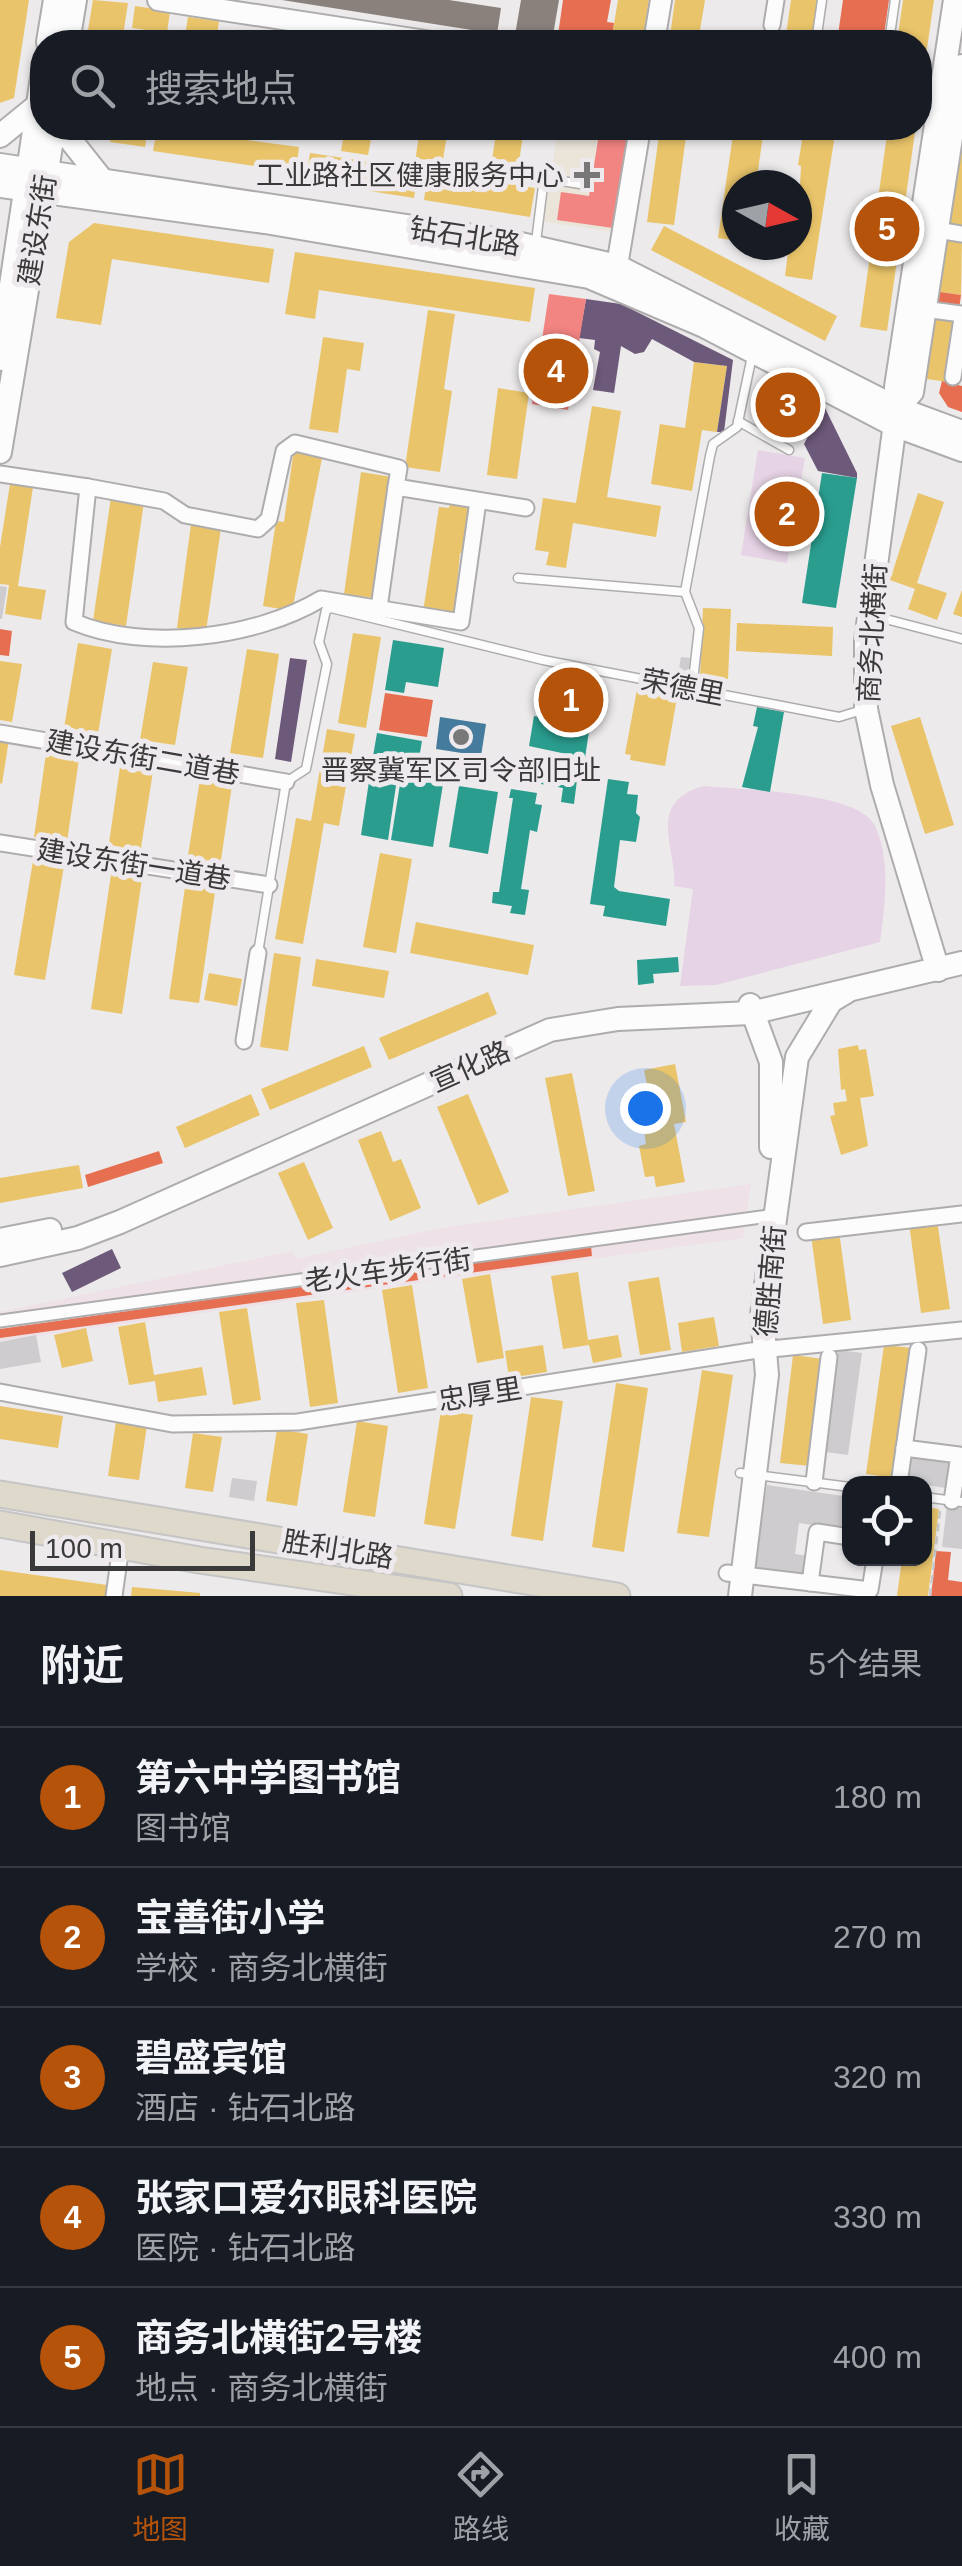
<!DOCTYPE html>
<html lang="zh">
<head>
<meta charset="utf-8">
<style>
	body { margin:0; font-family:Arial,"Noto Sans SC",sans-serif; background:#20242c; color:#f1f3f6 }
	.controls { position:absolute; right:30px; bottom:30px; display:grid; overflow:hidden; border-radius:20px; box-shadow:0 2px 8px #0004 }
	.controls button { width:90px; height:90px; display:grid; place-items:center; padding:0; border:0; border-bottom:2px solid #363941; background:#171b24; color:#f1f3f6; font:50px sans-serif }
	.compass { position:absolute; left:722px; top:170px; width:90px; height:90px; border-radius:50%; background:#171b24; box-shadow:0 2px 8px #0004; rotate:98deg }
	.scale { position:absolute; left:30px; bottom:25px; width:225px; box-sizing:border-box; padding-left:10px; border:5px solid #3b3a3b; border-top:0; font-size:28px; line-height:35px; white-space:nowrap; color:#3b3a3b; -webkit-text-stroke:8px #ede9ec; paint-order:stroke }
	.you { position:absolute; left:645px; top:1108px; width:35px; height:35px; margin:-25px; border:8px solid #fff; border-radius:50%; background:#1a73e8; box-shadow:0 0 0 15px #1a73e833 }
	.badge { display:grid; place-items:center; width:65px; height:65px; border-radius:50%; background:#b45309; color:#fff; font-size:32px; font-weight:700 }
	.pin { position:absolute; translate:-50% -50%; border:5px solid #fff; box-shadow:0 2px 10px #0006 }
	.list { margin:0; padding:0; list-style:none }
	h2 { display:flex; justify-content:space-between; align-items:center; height:130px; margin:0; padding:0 40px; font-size:42px }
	h2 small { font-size:32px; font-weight:400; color:#9ea1a6 }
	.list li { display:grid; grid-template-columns:65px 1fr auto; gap:30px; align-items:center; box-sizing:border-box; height:140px; padding:0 40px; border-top:2px solid #363941 }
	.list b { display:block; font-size:38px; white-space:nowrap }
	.list p { margin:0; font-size:32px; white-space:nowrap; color:#9ea1a6 }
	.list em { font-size:32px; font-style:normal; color:#9ea1a6 }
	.icon { flex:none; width:55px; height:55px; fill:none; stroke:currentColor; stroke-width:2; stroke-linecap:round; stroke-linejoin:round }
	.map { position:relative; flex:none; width:962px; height:1596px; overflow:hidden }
	.search { position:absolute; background:#171b24; box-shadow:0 2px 8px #0004; left:30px; right:30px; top:30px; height:110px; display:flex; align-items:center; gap:25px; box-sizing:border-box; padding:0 35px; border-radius:40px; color:#9ea1a6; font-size:38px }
	.sheet { height:830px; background:#171b24 }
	nav { display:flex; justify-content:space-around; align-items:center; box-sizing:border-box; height:140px; border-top:2px solid #363941; background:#171b24; font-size:28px; color:#9ea1a6 }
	nav a { display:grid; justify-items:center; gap:5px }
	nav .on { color:#b45309 }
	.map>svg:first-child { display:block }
</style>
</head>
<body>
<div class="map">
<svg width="962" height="1596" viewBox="0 0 962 1596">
	<rect width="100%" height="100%" fill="#eceaeb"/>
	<path fill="#eee1e8" d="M751 1184 743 1238 0 1341V1312L293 1251 296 1259 441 1228Z"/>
	<path fill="#eae4d9" d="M558 128H630L615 232 544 222Z"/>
	<g fill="#e6d3e5">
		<path d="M758 450 805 458 787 563 741 555Z"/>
		<path d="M704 786C741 790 859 791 875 826 891 860 885 906 880 942L716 985 680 986 693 889 674 886C678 851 644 802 704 786Z"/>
	</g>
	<g fill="#e9c46a">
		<path d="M0 0H29L14 98 0 103Z"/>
		<path d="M93 0 128 3 122 42H86Z"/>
		<path d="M618 0H649L642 42H611Z"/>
		<path d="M675 0H705L698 42 670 36Z"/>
		<path d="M791 0H820L814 42H785Z"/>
		<path d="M903 0H934L922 83 920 42H897Z"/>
		<path d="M135 6 170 11 167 33 132 28Z"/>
		<path d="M188 17 219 21 216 42H184Z"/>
		<path d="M284 35 309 39V42H283Z"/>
		<path d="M113 128H148L145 147 110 142Z"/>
		<path d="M157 128 299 147 296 172 153 151Z"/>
		<path d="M262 128H296L295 135Z"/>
		<path d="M345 128H373L368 155 341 151Z"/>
		<path d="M420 128H448L442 166 415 162Z"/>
		<path d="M497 128H524L517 176 490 172Z"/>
		<path d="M660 128 687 129 674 225 647 222Z"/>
		<path d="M734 128H764L756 185H737V241L718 238Z"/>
		<path d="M804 128H836L812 280 785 276 789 245H797L801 166 798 165Z"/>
		<path d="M888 128 915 132 887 331 860 327Z"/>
		<path d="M962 137V230L942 227Z"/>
		<path d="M310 153 418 169 414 198 306 181Z"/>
		<path d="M428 171 535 188 530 217 424 200Z"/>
		<path d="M94 223 274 249 269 283 112 259 101 325 56 318 69 242Z"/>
		<path d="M664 226 837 316 825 341 651 250Z"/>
		<path d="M941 234 962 237 961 295 933 291Z"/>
		<path d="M295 252 535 288 530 322 319 290 315 319 285 314Z"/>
		<path d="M428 310 455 314 444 389 452 391 440 472 405 467Z"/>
		<path d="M930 314 958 319 948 382 920 378Z"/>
		<path d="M323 337 364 343 360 371 347 369 338 433 309 429Z"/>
		<path d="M694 362 727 366 717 432 702 430 692 491 651 484 660 424 685 428Z"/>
		<path d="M768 375 824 406 809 435 752 403Z"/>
		<path d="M498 388 529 393 517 479 487 475Z"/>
		<path d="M592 406 621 411 607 497 661 506 656 537 573 523 566 568 546 565 549 552 535 550 543 498 576 503Z"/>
		<path d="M294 448 323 453 292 611 263 606 276 521 284 522Z"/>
		<path d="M361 472 392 477 375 598 344 594Z"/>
		<path d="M10 484 33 487 18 586 46 590 41 620 5 614 9 585 0 584V547Z"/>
		<path d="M918 493 944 502 917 583 947 593 937 620 908 609 915 589 890 580Z"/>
		<path d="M111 497 144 502 126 626 93 621Z"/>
		<path d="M451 499 474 503 466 554 460 553 454 617 423 612 439 507 449 508Z"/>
		<path d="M191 524 221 528 206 631 177 628Z"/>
		<path d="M962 590V617L953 614Z"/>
		<path d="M703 608 731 609 728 679 700 678Z"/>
		<path d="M737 623 833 627 832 656 736 651Z"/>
		<path d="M353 633 381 637 366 728 338 723Z"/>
		<path d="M78 643 112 649 98 734 64 728Z"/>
		<path d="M247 649 279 654 263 758 230 753Z"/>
		<path d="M0 661 22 664 12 722 0 720Z"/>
		<path d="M153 662 188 667 175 745 140 740Z"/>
		<path d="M638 684 678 692 665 766 630 760 631 755 625 754Z"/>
		<path d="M920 717 954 825 925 834 891 726Z"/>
		<path d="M327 729 355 734 339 826 324 823 303 944 275 939 296 818 311 821Z"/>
		<path d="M0 738 9 739 2 784 0 783Z"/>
		<path d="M47 747 80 752 67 842 34 837Z"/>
		<path d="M121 760 154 765 140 854 108 850Z"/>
		<path d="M201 773 233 778 220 867 187 862Z"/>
		<path d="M380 853 412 859 396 953 363 947Z"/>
		<path d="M34 855 65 860 45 980 14 975Z"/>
		<path d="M112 868 143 872 122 1014 91 1009Z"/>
		<path d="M186 880 216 885 199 1003 169 999Z"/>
		<path d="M416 922 534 945 528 975 410 953Z"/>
		<path d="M274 953 301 957 288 1051 260 1047Z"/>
		<path d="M316 959 389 971 384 998 312 986Z"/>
		<path d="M209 973 242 979 237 1006 204 1000Z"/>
		<path d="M488 992 497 1014 389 1060 379 1038Z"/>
		<path d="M858 1045 859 1050 866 1049 874 1096 860 1098 868 1146 841 1155 830 1116 835 1115 833 1103 847 1101 845 1089 841 1090 838 1049Z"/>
		<path d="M364 1046 372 1067 270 1110 261 1089Z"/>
		<path d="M675 1064 686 1122 674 1124 685 1182 656 1187 654 1176 645 1177 639 1146 646 1144 644 1130 656 1127 655 1116 645 1118 640 1086 647 1085 644 1070Z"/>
		<path d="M572 1073 595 1191 568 1196 545 1078Z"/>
		<path d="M251 1094 260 1115 185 1148 176 1127Z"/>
		<path d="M468 1094 509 1192 478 1205 437 1107Z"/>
		<path d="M381 1131 393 1162 401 1159 421 1208 390 1221 358 1140Z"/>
		<path d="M304 1162 333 1228 308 1240 278 1173Z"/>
		<path d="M79 1165 83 1188 0 1203V1178Z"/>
		<path d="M937 1220 950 1309 921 1313 909 1223Z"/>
		<path d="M839 1231 851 1320 823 1324 811 1235Z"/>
		<path d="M578 1272 588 1340 618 1335 622 1357 593 1363 589 1345 563 1349 551 1276Z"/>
		<path d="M490 1274 504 1358 477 1363 462 1279Z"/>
		<path d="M659 1277 671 1350 640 1355 628 1282Z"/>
		<path d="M412 1285 428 1388 398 1393 382 1290Z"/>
		<path d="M324 1300 338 1403 310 1407 296 1303Z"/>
		<path d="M247 1308 261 1400 233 1405 219 1312Z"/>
		<path d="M714 1317 719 1346 682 1352 678 1323Z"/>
		<path d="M145 1322 154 1375 202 1367 207 1395 158 1402 155 1381 129 1385 118 1327Z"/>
		<path d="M86 1328 93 1361 62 1368 54 1335Z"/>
		<path d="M543 1345 547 1372 509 1378 505 1351Z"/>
		<path d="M884 1345 912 1348 894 1478 866 1474Z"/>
		<path d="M793 1355 823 1359 810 1466 780 1463Z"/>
		<path d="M702 1370 733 1375 709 1537 677 1533Z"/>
		<path d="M616 1383 648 1388 624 1552 592 1547Z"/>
		<path d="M531 1397 563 1401 543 1541 511 1536Z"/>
		<path d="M0 1406 63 1416 58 1448 0 1439Z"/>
		<path d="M441 1410 473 1415 455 1529 424 1524Z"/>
		<path d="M116 1421 147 1425 139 1480 108 1476Z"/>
		<path d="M357 1421 388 1426 375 1517 343 1512Z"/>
		<path d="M277 1429 308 1434 297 1506 266 1501Z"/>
		<path d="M193 1433 222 1437 213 1492 185 1488Z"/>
		<path d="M924 1507 939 1509 928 1596H897L902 1559H924Z"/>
		<path d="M0 1570 107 1585 106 1596H0Z"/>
		<path d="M132 1587 200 1593V1596H131Z"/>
	</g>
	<g fill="#e76f51">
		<path d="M563 0H611L607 22 614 23 611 42H557Z"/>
		<path d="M843 0H889L883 42H837Z"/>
		<path d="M933 291 961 295 959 310 931 306Z"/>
		<path d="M942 381 962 386V412L948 407 939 393Z"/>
		<path d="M0 629 12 631 9 656 0 655Z"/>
		<path d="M385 693 433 700 427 737 379 730Z"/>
		<path d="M159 1151 163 1163 88 1187 85 1175Z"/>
		<path d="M591 1246 592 1256 0 1338V1329Z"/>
		<path d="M936 1551 951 1552 948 1580 962 1582V1596H931Z"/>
	</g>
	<g fill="#6d597a">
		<path d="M586 299 621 304 733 360 724 432H717L727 366 694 362 652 339 644 352 635 354 621 346 614 393 593 390 600 352 594 349 595 340 579 338Z"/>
		<path d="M824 406 857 473V478L818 471 804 444Z"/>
		<path d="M290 658 307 660 291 762 275 759Z"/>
		<path d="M112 1249 121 1268 72 1292 62 1273Z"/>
	</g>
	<g fill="#2a9d8f">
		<path d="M822 473 857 478 836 608 802 603Z"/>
		<path d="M393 640 444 648 438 687 406 682 404 693 385 690Z"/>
		<path d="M553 673 596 684 585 758 529 746 534 716 546 718Z"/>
		<path d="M757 707 784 712 770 792 742 787 758 727 753 726Z"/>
		<path d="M377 733 422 741 417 770 372 762Z"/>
		<path d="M543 766 578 772 574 804 561 802 563 788 541 784Z"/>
		<path d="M371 768 398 772 388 840 361 835Z"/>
		<path d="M401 778 443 784 433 847 391 840Z"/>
		<path d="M608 779 629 782 627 794 638 795 636 813 640 817 636 842 620 840 614 887 619 891 670 899 666 926 603 916 605 906 590 904Z"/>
		<path d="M459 786 498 792 488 854 449 847Z"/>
		<path d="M511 789 537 793 535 804 542 805 537 832 530 830 521 889 529 890 525 915 510 913 512 906 492 903 493 892H499L513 798H509Z"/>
		<path d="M678 957 679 972 653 974 654 983 638 985 637 960Z"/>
	</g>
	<g fill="#f28482">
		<path d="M600 128H628L613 228 557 220 561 192 589 196Z"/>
		<path d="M549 294 586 299 568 410 532 404Z"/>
	</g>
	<path fill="#457b9d" d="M440 717 486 724 481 756 436 749Z"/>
	<g fill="#8a817c">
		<path d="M282 0H449L501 8 497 34Z"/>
		<path d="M521 0H559L552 41 515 35Z"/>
	</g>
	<g fill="#ceccce">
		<path d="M0 586 7 587 2 619H0Z"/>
		<path d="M681 657 690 658 687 681 677 680Z"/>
		<path d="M36 1335 41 1362 0 1369V1342Z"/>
		<path d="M838 1350 862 1353 848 1455 825 1452Z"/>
		<path d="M909 1457 950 1463 946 1488 905 1482Z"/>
		<path d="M232 1478 257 1481 254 1501 229 1497Z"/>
		<path d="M767 1485 850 1497V1530L799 1523 795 1554 808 1556 805 1578 754 1570Z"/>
		<path d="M947 1505 962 1507V1549L942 1547Z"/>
	</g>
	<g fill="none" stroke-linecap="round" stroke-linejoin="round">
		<defs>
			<g id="service">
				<path d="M816 42 822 0"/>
				<path d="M889 42 895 0"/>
				<path d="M536 242 544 178 580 184"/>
				<path d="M738 421 789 450"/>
				<path d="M518 578 685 592"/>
				<path d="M874 616 962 639"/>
				<path d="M692 689 699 628 685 592 710 456 713 444 737 427 752 356"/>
				<path d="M258 953 286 782 306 769 327 664 319 642 326 610 331 608 543 660 839 717 862 710"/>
				<path d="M740 1473 850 1487"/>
				<path d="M924 1497 962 1502"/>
			</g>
			<path id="pedestrian" d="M0 1321 776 1215"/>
			<g id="minor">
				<path d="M772 25 776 0"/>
				<path d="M931 229 962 234"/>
				<path d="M916 308 962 314"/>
				<path d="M953 377 962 318"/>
				<path d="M0 474 88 487 74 622C145 652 256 638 321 599L461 622 478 501"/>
				<path d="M88 487 164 501 185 515 258 529 269 519 284 451 295 443 399 468 396 487 526 508"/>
				<path d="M379 608 396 487"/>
				<path d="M0 733 286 782"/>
				<path d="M0 843 269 885"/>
				<path d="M244 1041 258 953"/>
				<path d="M806 1232 962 1214"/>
				<path d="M0 1392 172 1424 298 1422 751 1351 962 1330"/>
				<path d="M904 1448 959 1455 952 1501"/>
				<path d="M814 1482 829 1357"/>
				<path d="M899 1484 918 1350"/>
				<path d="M727 1573 870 1590 875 1559"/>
				<path d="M810 1583 817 1532 850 1537"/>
				<path d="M114 1596 121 1546"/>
			</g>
			<g id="tertiary">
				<path d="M158 0 432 42"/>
				<path d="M654 42 661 0"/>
				<path d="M617 266 640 128"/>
			</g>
			<g id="secondary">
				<path d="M48 42 55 0"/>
				<path d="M68 42 75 0"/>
				<path d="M61 128 103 181"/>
				<path d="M0 136 38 105"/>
				<path d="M0 165 512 242 617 266 897 408 962 432"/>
				<path d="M0 186 265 222 589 277 704 326 894 425 962 450"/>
				<path d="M0 359 42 77"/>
				<path d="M897 408 912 392 962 66"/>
				<path d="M0 452 54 128"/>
				<path d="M938 970 882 785 866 709V640L897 408 896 387 955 0"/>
				<path d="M750 1005 771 1062V1147"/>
				<path d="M0 1240 50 1230"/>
				<path d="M0 1255 78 1238 120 1222 550 1030 618 1019 751 1013 962 963"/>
				<path d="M740 1596 767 1375 762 1315 797 1057 831 1001 846 992"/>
			</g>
			<g id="trunk">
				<path d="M0 1494 617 1596"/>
				<path d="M0 1524 199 1560 449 1596"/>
			</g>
		</defs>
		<use href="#service" stroke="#aeacad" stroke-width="11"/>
		<use href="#pedestrian" stroke="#aeacad" stroke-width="15"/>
		<use href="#minor" stroke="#aeacad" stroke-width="19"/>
		<use href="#tertiary" stroke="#aeacad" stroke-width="24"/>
		<use href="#secondary" stroke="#aeacad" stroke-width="26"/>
		<use href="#trunk" stroke="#c5c5c5" stroke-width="29"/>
		<path stroke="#c9c9c9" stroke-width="2.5" stroke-dasharray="8 5" stroke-linecap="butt" d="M930 1596 940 1511"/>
		<use href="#service" stroke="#fcfcfc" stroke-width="8"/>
		<use href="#pedestrian" stroke="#fcfcfc" stroke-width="11"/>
		<use href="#minor" stroke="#fcfcfc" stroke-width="15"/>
		<use href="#tertiary" stroke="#fcfcfc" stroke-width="20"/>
		<use href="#secondary" stroke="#fcfcfc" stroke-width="22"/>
		<use href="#trunk" stroke="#dfd9cc" stroke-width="25"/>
	</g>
	<g fill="#797879" stroke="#ede9ec" stroke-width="4">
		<path d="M582 160h10v10h10v10h-10v10h-10v-10h-10v-10h10z"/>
		<circle cx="461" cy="737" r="10"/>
	</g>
	<g text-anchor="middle" stroke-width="10" stroke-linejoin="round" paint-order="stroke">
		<g font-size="28" fill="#3b3a3b" stroke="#ede9ec" text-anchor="end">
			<text x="564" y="185">工业路社区健康服务中心</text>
			<text x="461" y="780" text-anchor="middle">晋察冀军区司令部旧址</text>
		</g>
		<g font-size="28" fill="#3b3a3b" stroke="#ede9ec">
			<text transform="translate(37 230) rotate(-81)" y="10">建设东街</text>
			<text transform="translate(465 236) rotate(9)" y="10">钻石北路</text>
			<text transform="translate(872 633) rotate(-87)" y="10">商务北横街</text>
			<text transform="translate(683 687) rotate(11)" y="10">荣德里</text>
			<text transform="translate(143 757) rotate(10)" y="10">建设东街二道巷</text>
			<text transform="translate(134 864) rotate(9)" y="10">建设东街一道巷</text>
			<text transform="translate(470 1066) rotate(-24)" y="10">宣化路</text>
			<text transform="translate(388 1270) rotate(-8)" y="10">老火车步行街</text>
			<text transform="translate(770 1281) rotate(-85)" y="10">德胜南街</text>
			<text transform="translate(480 1394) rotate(-9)" y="10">忠厚里</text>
			<text transform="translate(338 1549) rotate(9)" y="10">胜利北路</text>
		</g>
	</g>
</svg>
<div class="controls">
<button><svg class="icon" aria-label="locate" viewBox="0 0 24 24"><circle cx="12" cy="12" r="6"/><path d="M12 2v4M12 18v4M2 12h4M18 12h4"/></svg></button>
</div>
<svg class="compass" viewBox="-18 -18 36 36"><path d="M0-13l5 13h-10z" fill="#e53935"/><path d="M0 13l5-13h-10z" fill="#9ea1a6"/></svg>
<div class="scale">100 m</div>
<div class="you"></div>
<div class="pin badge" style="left:571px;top:700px">1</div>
<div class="pin badge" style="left:787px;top:514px">2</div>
<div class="pin badge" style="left:788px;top:405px">3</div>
<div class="pin badge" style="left:556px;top:371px">4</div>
<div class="pin badge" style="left:887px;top:229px">5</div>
<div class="search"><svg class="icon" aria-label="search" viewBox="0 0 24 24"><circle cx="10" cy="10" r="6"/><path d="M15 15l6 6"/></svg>搜索地点</div>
</div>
<section class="sheet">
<h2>附近<small>5个结果</small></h2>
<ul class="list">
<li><span class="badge">1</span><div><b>第六中学图书馆</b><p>图书馆</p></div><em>180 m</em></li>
<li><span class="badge">2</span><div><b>宝善街小学</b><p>学校 · 商务北横街</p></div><em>270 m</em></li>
<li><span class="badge">3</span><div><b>碧盛宾馆</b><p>酒店 · 钻石北路</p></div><em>320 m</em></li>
<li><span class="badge">4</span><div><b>张家口爱尔眼科医院</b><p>医院 · 钻石北路</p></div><em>330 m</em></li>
<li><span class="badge">5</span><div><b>商务北横街2号楼</b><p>地点 · 商务北横街</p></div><em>400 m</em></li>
</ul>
</section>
<nav>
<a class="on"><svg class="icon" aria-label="map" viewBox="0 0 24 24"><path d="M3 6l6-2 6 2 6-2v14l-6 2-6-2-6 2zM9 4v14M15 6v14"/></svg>地图</a>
<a><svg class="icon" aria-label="directions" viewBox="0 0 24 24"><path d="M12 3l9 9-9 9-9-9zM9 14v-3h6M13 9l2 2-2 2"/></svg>路线</a>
<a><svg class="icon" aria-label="saved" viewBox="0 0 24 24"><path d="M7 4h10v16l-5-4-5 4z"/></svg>收藏</a>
</nav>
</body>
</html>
